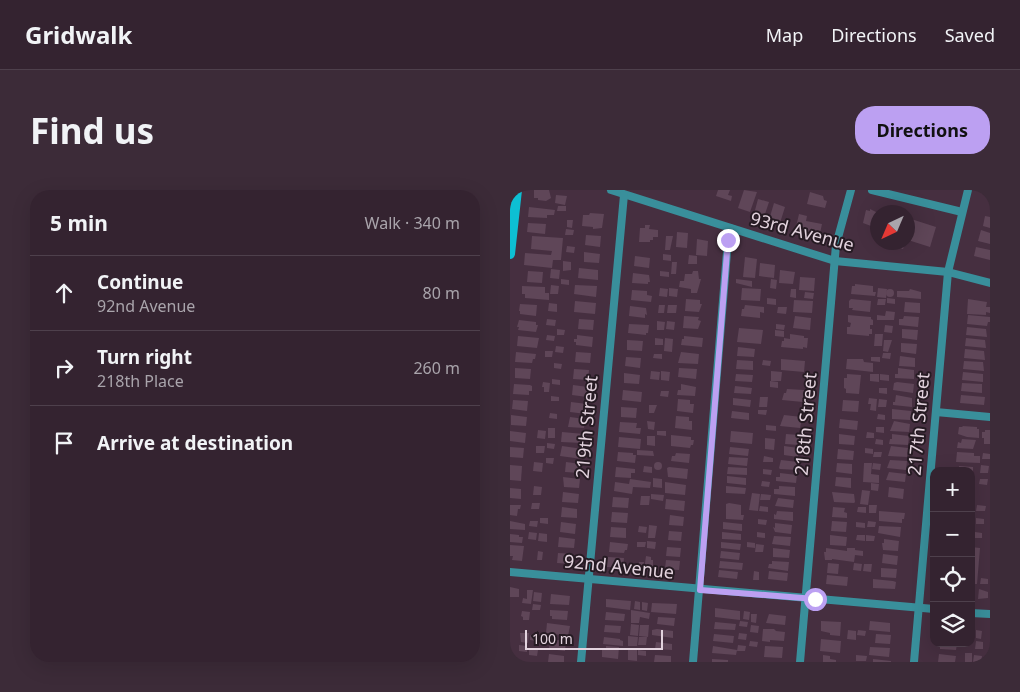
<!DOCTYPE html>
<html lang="en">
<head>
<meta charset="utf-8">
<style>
	body { margin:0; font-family:"Noto Sans",sans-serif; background:#3c2b38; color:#f1f3f6 }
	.controls { position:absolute; right:15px; bottom:15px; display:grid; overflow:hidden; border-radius:10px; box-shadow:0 5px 20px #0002 }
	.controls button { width:45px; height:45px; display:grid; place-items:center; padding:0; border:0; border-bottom:1px solid #4e404c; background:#342330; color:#f1f3f6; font:25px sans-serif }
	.compass { position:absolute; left:360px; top:15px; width:45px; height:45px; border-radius:50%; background:#342330; box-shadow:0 5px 20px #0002; rotate:224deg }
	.scale { position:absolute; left:15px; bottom:12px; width:138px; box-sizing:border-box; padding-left:5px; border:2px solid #e3d3de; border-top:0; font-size:14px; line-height:18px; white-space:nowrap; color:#e3d3de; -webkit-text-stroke:4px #261b23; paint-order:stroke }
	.stop { position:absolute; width:15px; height:15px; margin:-11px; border:4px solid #bca0f2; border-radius:50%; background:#fff }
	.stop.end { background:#bca0f2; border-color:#fff; box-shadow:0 1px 5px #0008 }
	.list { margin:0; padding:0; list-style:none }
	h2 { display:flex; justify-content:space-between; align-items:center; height:65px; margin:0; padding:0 20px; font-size:21px }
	h2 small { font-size:16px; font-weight:400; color:#a9a4ab }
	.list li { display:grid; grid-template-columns:32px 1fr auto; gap:15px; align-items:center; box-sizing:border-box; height:75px; padding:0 20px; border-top:1px solid #4e404c }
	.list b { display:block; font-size:19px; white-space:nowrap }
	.list p { margin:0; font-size:16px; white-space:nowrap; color:#a9a4ab }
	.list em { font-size:16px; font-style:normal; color:#a9a4ab }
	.icon { flex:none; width:28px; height:28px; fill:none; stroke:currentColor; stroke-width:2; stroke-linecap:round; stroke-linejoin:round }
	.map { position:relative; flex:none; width:480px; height:472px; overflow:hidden; border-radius:20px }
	header { display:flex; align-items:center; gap:30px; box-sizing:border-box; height:70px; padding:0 25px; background:#342330; border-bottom:1px solid #4e404c }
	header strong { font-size:24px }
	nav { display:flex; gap:28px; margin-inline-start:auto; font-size:18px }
	.intro { display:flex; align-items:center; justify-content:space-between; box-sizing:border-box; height:120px; padding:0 30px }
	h1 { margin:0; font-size:35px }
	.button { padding:12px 22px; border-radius:20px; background:#bca0f2; color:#111; font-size:18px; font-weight:700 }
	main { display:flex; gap:30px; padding:0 30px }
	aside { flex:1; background:#342330; border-radius:20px; box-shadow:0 5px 20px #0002 }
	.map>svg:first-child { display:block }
</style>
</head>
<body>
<header>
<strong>Gridwalk</strong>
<nav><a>Map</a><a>Directions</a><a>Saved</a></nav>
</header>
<div class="intro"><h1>Find us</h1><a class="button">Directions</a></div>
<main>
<aside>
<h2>5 min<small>Walk · 340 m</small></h2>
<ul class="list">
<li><svg class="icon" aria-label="ahead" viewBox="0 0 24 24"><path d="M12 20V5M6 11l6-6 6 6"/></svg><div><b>Continue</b><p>92nd Avenue</p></div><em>80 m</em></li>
<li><svg class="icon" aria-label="right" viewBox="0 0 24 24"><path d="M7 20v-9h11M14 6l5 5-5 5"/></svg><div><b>Turn right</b><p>218th Place</p></div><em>260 m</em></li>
<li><svg class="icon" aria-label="arrive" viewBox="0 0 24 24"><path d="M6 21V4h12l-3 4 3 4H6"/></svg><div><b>Arrive at destination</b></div></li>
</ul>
</aside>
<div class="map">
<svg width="480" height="472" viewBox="0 0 480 472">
	<rect width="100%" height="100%" fill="#462f40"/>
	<g fill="#5f4658">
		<path d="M24 0H39L41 8 36 11 28 10V8H24Z"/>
		<path d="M208 0H220L218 5 222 6 221 11 206 6Z"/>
		<path d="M234 0 247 2 240 22 228 18Z"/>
		<path d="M300 2 313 6 314 10 317 11 315 18 297 14Z"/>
		<path d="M46 5 57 6 55 15 45 13Z"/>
		<path d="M248 9 259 12 254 27 244 24Z"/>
		<path d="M264 13 275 17 270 33 259 30Z"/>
		<path d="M48 16H56V21H47Z"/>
		<path d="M19 17 45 20 44 25H37V28L18 27Z"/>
		<path d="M360 19 368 23V36L362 35 361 36 353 33 356 20 360 21Z"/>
		<path d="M80 23 94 24 92 38 83 39V37L72 36 73 25H79Z"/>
		<path d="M289 24 297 26 296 31 312 34 309 48 285 41Z"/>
		<path d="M475 26 480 27V38L473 36Z"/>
		<path d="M398 28 426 37 420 57 398 50Z"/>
		<path d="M57 30H63L62 38 57 37Z"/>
		<path d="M18 33 36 34 35 44 17 42Z"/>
		<path d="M135 35H140L139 39 148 40V47H143V50H140V52H129L130 38H135Z"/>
		<path d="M56 39 64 40 63 45H55Z"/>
		<path d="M471 40 480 43V54L468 51Z"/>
		<path d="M167 42 178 43 177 58 166 57Z"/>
		<path d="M76 45 91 46 90 57 75 55Z"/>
		<path d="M22 46 53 48 51 70H43L42 78 14 75 15 63 41 65 42 61 21 59Z"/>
		<path d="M156 46H163L160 60H155Z"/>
		<path d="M187 49 198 51 197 66 186 65Z"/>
		<path d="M385 52H395L393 59 384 56Z"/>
		<path d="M57 56 65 57 64 63 56 62Z"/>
		<path d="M466 57 480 60V70L464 66Z"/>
		<path d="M74 62 90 64 89 73 74 72Z"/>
		<path d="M153 64 161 65V71L153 70Z"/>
		<path d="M179 65 187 66V74H178Z"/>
		<path d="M125 66 140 68 139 78 124 76Z"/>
		<path d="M235 67 247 69 245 88 233 87Z"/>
		<path d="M53 71 61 72V80L53 81Z"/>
		<path d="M162 72H167L166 84H161Z"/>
		<path d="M250 73 265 75 264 88 249 86Z"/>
		<path d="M69 78 88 80V90L68 88Z"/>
		<path d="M41 79 50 80 49 89 40 88Z"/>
		<path d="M270 80 285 82 283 94 269 93Z"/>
		<path d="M18 81 33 82 32 93 17 92Z"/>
		<path d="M150 81 159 82V87L150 86Z"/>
		<path d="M183 81H188L189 89H191L187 103H181V99L169 97 170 91H174L175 84H182Z"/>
		<path d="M123 83 139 85 140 92H138V94L122 93Z"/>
		<path d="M290 87 305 88 304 101 289 100Z"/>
		<path d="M51 89 59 90V95L51 94Z"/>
		<path d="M226 89 242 91V97L226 93Z"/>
		<path d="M261 89 267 90 266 99 260 98Z"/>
		<path d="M345 94 363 96V102H366L365 106 341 104 342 96H345Z"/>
		<path d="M41 95 49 96 48 104H40Z"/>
		<path d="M65 95 87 96 86 107 64 104Z"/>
		<path d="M12 96 35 97V103H39V110L15 108V104H12Z"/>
		<path d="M150 98 158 99 157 107 149 106Z"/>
		<path d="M159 98 168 99 167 107 159 106Z"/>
		<path d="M232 98 251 99 250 111 231 110Z"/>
		<path d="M368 98 377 99 376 108 367 107Z"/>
		<circle cx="380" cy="103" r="4"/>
		<path d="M281 99H286V108L280 107Z"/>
		<path d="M400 99 411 102V109L387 107V101H399Z"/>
		<path d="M122 100 137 101V105L142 106 141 112 121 110Z"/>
		<path d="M295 102 304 103 303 109 294 108Z"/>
		<path d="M257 108 266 109V115L257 114Z"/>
		<path d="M377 108 385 109V114L377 113Z"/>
		<path d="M176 109 190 110V114H192L189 122 175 121Z"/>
		<path d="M341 109 361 111 360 122 342 120 343 118H339V111Z"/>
		<path d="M368 109H376L375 115H367Z"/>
		<path d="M458 109 477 112 476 117H480V123L476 122V125L457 124Z"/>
		<path d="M284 110 303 111 302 123 283 122Z"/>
		<path d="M65 111 86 113 85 124 64 122Z"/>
		<path d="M395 112 410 113V123L394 122Z"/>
		<path d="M39 113 47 114V122L38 121Z"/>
		<path d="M10 114 27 115 26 126 10 124V121H9Z"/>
		<path d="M149 115H155L154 123H148Z"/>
		<path d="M158 115H167L166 123H157Z"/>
		<path d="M235 115 254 117V123L250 122V128L231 126 232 119H234Z"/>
		<path d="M120 116 136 118 137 125 135 124V128L119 126Z"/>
		<path d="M268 117H277L276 124 267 123Z"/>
		<path d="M376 121 385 122 384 130H367V125L375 126Z"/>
		<path d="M338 125 361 127V129L363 130V135H360V139H362V144H359V146L337 144V137H340L341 133 338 132Z"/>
		<path d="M458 125 480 127V132H478L477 136 457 134Z"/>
		<path d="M174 126 189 127 188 130 191 131 188 139 173 138Z"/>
		<path d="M285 126 301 128 300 140 283 138Z"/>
		<path d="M394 126 409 127 408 137 389 135V129H393Z"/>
		<path d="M37 129 46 130 45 136 36 135Z"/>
		<path d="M69 129 84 130 83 140 68 139Z"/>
		<path d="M9 130 26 132V135H28L26 142 8 140 9 137H7Z"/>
		<path d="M147 131 155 132 154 140H147Z"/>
		<path d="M157 131 165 132 164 140 156 139Z"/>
		<path d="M119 134 139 135 138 143H136V145L118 143Z"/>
		<path d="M266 134 275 135 274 140 266 139Z"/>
		<path d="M375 135 383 136 382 143 374 142Z"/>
		<path d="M457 137 476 139 477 147 456 145Z"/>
		<path d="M229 138 253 140 251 154 227 152Z"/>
		<path d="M47 139 55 140 54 145H47Z"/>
		<path d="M392 139 408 140 407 150 392 148Z"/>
		<path d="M265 140 274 141V147L265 146Z"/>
		<path d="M280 144 294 146V148H298L297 158 293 157V159L271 157 272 151H274V148L280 149Z"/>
		<path d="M365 144H373L372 156H364Z"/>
		<path d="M37 145 45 146 44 151 36 150Z"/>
		<path d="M67 145 83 147 82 157 66 155V152H64V149H67Z"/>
		<path d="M8 146 29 148 27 158 7 156Z"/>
		<path d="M174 146 193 148 192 157 171 155 172 149H174Z"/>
		<path d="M145 148 153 149V155H145Z"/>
		<path d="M155 148 163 149 162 162 154 161Z"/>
		<path d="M456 148 475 150 476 158 455 156Z"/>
		<path d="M117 150 133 151 132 161 117 160Z"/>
		<path d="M374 150H382L378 162 373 161Z"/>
		<path d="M391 153 407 154 406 164 391 162Z"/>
		<path d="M46 156 54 157 53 163 45 162Z"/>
		<path d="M228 157 245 159 244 167 227 166Z"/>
		<path d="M455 159 474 161 475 170 454 168Z"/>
		<path d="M35 161H43L42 167H35Z"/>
		<path d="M6 162 26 164 25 169H23L22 173 5 172Z"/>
		<path d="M66 162 81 163 80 173 65 172Z"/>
		<path d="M171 162 189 164 188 174 168 173Z"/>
		<path d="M373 163H381L380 169 372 168Z"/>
		<path d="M144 164H152V169L143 168Z"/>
		<path d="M390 166 405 168V177L389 176Z"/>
		<path d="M116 167 131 168 130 178 115 176Z"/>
		<path d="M361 167H370V172L361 171Z"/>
		<path d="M271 169 295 171 294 182 271 180Z"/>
		<path d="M337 169H353L354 172 363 173V182L336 179Z"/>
		<path d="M227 170 243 171V180L226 179Z"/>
		<path d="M253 170 261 171 260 176 252 175Z"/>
		<path d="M454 171 473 172 474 181 453 179Z"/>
		<path d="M44 173 52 174 51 179 44 178Z"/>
		<path d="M5 178 21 179 20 189 5 188Z"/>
		<path d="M169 178 187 179 186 189 168 187Z"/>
		<path d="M388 178 404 180V189L385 188V184H388Z"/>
		<path d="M64 179 79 180 78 190 63 189Z"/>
		<path d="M141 181 150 182 149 190 140 189Z"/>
		<path d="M151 181 160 182 159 191 151 190Z"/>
		<path d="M261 181 272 182 271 191H261Z"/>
		<path d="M453 182 473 184V192L452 190Z"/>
		<path d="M114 183 130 185 129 194 114 193Z"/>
		<path d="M226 184 243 185 242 192 225 191Z"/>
		<path d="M337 184 351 185 349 204 336 203V199L334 198V188H337Z"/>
		<path d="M360 184H369V192L360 191Z"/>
		<path d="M370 184 379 185V191L370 190Z"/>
		<path d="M42 189 50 190V195L42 194Z"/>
		<path d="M260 191 268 192V198L260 197Z"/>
		<path d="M33 192 40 193 39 202H34V197H32Z"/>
		<path d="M387 192 404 194 403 203 383 200 384 193Z"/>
		<path d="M452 193 472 194V203L451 201Z"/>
		<path d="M4 194 20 195 22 196V201H19V205L3 204Z"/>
		<path d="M171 194 186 197 185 206 167 205 168 200H171Z"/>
		<path d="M63 195 78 197 77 207 62 205Z"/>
		<path d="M225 196 242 198 241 204 224 203Z"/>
		<path d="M369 198H377V204L369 203Z"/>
		<path d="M277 199 294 200 293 212 272 210 274 203H276Z"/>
		<path d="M113 200 132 202 131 212 112 210Z"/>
		<path d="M151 201H159L158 207 150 206Z"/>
		<path d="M386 205 402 208V217L383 215V212H385Z"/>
		<path d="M451 205 475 207 474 215 450 213Z"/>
		<path d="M41 206 49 207V211H41Z"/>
		<path d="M250 207H258L257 217H249Z"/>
		<path d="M223 208 241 210 240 217 223 215Z"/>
		<path d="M359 208 367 209 366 221 360 220 361 214H358Z"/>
		<path d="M168 209 180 210V214H184L183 223 167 221Z"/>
		<path d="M369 209 377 210 376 217H368Z"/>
		<path d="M3 210 18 211 17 221 2 219Z"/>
		<path d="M333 210 349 211 348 222 332 221Z"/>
		<path d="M61 212 77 214 76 224 60 222Z"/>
		<path d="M139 215H147L144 223H139Z"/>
		<path d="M111 217 127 218 126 228 111 227Z"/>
		<path d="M382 219 401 221 402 227H400V230L382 229Z"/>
		<path d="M248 220H257L256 225 248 224Z"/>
		<path d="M222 221 239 223V230L221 228Z"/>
		<path d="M40 223 47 224V229L39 228Z"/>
		<path d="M368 224 375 225V230L367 229Z"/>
		<path d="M1 225 17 227 16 236 1 235Z"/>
		<path d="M274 225 292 227 290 238 270 236Z"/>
		<path d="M166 226 179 227V231H182V240L165 238Z"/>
		<path d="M60 227 75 229 74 238 58 237Z"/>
		<path d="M330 229 348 231 347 240 329 238Z"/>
		<path d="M137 231 145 232 144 240 138 239Z"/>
		<path d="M384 231 400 234 399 242 380 241Z"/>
		<path d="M110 232 127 233 126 238H131L130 244 109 242Z"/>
		<path d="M256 235 266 236V241L256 240Z"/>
		<path d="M452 236 467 237V239H469V248L457 247 448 244 449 237H453Z"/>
		<path d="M366 237H374V243L366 242Z"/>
		<rect x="38" y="238" width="7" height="10"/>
		<path d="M28 240 36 241 35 249 27 248Z"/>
		<path d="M475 240H480V254H474V248H472V242H475Z"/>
		<path d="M0 241 16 243 15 253 0 251Z"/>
		<path d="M147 241H156V246L147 245Z"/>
		<path d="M221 241 243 243 242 254 220 252Z"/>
		<path d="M52 242 74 244 73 253 51 252Z"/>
		<path d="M357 242 364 243V248H356Z"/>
		<path d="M276 244 289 245V255L275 254Z"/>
		<path d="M329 244 345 246 344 255 329 254Z"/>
		<path d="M382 244 399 246 398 255 379 254 380 249H382Z"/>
		<path d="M161 245 181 247V250H184L183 255H181L180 258 161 256Z"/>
		<path d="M137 246H145V256L137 255Z"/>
		<path d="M109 247 131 249 130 259 108 257Z"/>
		<path d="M255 248 265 249 264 260 255 259Z"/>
		<path d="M366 249 373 250V255L365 254Z"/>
		<path d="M452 249 466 250 463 259 447 258 448 252 451 253Z"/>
		<path d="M37 253 45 254 44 259 37 258Z"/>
		<path d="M26 256H35L34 263H26Z"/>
		<path d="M52 256 73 259 72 269 50 266Z"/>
		<path d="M274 256 288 258V267L274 265Z"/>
		<path d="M381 256 398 258 397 267 378 266Z"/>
		<path d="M0 257 14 258 13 268 0 267Z"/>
		<path d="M220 257 239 259 238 266 219 264Z"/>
		<path d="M355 258 363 259V264L355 263Z"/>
		<path d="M328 259 344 261 343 270 327 269Z"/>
		<path d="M127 260 143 261 144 266 127 265Z"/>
		<path d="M108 262 123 263V265H126L125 273 107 271Z"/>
		<path d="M364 262H372L371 267H363Z"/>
		<path d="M447 262 464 263V266H470V273L446 272Z"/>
		<path d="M166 263 180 264 179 273 161 271 162 266H165Z"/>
		<path d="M473 263 480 264V269H472Z"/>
		<path d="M254 266 263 268V272H253Z"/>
		<path d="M219 267 238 268 237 276 218 274Z"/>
		<path d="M36 268H44L43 274 36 273Z"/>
		<path d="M271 270 288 272 289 280 270 279 269 278Z"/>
		<path d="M380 270 397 271 396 280 377 278Z"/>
		<path d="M24 272 33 273 32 282 23 281Z"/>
		<path d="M56 272 71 274V283L55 282Z"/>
		<circle cx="148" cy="276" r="4"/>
		<path d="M327 273 342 274V284L326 282Z"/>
		<path d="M354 273H362L361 284 369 285V293L353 292Z"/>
		<path d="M363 273 371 274 370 280 362 279Z"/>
		<path d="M0 275 12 276 11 291 0 290Z"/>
		<path d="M471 275 479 276 478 283H470Z"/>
		<path d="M134 276 142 277V283L133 282Z"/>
		<path d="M449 276 463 277V283L461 281H449Z"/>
		<path d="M106 277 125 279V283H121V288L105 287Z"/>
		<path d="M159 277 178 279 177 289 158 287 157 278Z"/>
		<path d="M218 277 237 278V285L217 284Z"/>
		<path d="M253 279 262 280 261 285 253 284Z"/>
		<path d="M379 282 396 284 395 292 376 290Z"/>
		<path d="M270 283 287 285 286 293 266 291V287H270Z"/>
		<path d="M217 286 236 288V295L217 293Z"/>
		<path d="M53 287 70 289 69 298 54 297Z"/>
		<path d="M326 287 341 288V298L325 296Z"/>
		<path d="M143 288 152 289V298L143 297Z"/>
		<path d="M120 289 141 292 140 298 123 297 122 304 104 301 105 292 119 294Z"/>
		<path d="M470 289H478L477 295 469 294Z"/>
		<path d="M252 291 260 292 259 297 251 296Z"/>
		<path d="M155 292 176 295 175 305 155 303Z"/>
		<path d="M361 293 369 294 368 301 361 300Z"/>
		<path d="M24 296 32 297 31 305H23Z"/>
		<path d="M216 296 236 298 235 304 216 303Z"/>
		<path d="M269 296 285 297V306L264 304V299H269Z"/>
		<path d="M379 297 394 299 393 309 378 307Z"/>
		<path d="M0 298 11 299V309L0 308Z"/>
		<path d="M352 300 360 301 358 315 350 314Z"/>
		<path d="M53 302 69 304 68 313 52 312Z"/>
		<path d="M322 302 344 304 345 312 344 313 324 312Z"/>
		<path d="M242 303 250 304 248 321 239 320Z"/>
		<path d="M141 304 154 305 153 311 141 309Z"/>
		<path d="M251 304 261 305 260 310H250Z"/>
		<path d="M131 306H140L139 315H130Z"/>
		<path d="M103 307 119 308 118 318 102 317Z"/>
		<path d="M268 308 284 310 283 318 265 316Z"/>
		<path d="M156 309 175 311 174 321 155 319Z"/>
		<path d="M22 313H30L29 319H21Z"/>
		<path d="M219 313 231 315V325H234L233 330 216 329V314Z"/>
		<path d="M0 315H11L10 319H8L7 326 0 325Z"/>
		<path d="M359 315H367L366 323H359Z"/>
		<path d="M467 315 476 316 475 321H466Z"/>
		<path d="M250 316 258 317V322L249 321Z"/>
		<path d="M52 317 67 319V328L51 327Z"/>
		<path d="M323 317 335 318 334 322 337 323V328L322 327Z"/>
		<path d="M348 317H356V323L347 322Z"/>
		<path d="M267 321 283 322V331L264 329V324L266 325Z"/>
		<path d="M369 321 395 323 394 329H392V333L369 331Z"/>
		<path d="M102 322 118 323 117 333 101 332Z"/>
		<path d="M160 325 174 327 173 336 159 335Z"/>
		<path d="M30 328H38V334L30 333Z"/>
		<path d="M466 328 474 329V334H466Z"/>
		<path d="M248 329 257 330 256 335 248 334Z"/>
		<path d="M0 331 15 334V340L0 339Z"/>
		<path d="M20 331H28L27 337 19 336Z"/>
		<path d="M322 331 337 332 336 342 321 341Z"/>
		<path d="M358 331 366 332 365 337H357Z"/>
		<path d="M51 332 66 334 65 344 50 342Z"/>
		<path d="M213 332 232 334V341L213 339Z"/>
		<path d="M346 332 355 333V338L346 337Z"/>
		<path d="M265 333 282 335 281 344 265 342 263 337 265 338Z"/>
		<path d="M139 335 147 336 145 348H138Z"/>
		<path d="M129 336 137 337 136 343 128 342Z"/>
		<path d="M369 336 391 337 390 347 368 343Z"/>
		<path d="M101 337 116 338V348L100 347Z"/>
		<path d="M159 341 172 342 171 351 158 350Z"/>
		<path d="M19 342 27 343 26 350 18 349Z"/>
		<path d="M212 342 231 344V350L212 349Z"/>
		<path d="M247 342 255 343V348L247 347Z"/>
		<path d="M465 342 472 343V348H464Z"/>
		<path d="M29 343 37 344V352L28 351Z"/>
		<path d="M0 344 9 345V347H13L12 353 0 352Z"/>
		<path d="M320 345 337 347 336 356 320 355Z"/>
		<path d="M347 345H355V351L346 350Z"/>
		<path d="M356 345 365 346 364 351H356Z"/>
		<path d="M264 346 281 347 280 356 262 354Z"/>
		<path d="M49 347 65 349 64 358 48 357Z"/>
		<path d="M374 349 389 351 388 361 373 360 372 353H374Z"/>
		<path d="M137 351 146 352 145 359 137 358Z"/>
		<path d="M100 352 118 354 117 360H115L114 363 99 362Z"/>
		<path d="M127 352H136L135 357H127Z"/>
		<path d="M211 352 231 354 230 360 211 358Z"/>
		<path d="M237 352 245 353V358L237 357Z"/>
		<path d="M246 354 254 355 253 362H245Z"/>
		<path d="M0 355 14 356 12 371 2 370 3 366H0Z"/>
		<path d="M157 357 171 358 170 367 156 366Z"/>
		<path d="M461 357 470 358 467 394H461Z"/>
		<path d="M263 358 280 360 279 368 263 367Z"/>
		<path d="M316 358 337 361V358H345V360L353 361V366L345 365 344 372 322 369V370H315L314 362H316Z"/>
		<path d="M28 361 33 362 32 370H27Z"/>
		<path d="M211 361 230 363 229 370 210 368Z"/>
		<path d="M48 363 63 364 62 374 47 373Z"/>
		<path d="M373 364 388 366 387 375 372 373Z"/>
		<path d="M136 366 141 367V370H143V381L134 380Z"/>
		<path d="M98 367 114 368 113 378 97 377V370Z"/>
		<path d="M156 370 170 371 169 380 155 379Z"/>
		<path d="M210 371 233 373 232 380 209 378Z"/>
		<path d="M262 371 279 372 278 381 258 378 259 374H262Z"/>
		<path d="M129 372H134L133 380H128Z"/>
		<path d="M318 373 329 374 328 384 317 383Z"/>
		<path d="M344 373 352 374 351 381 343 380Z"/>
		<path d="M354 374H362L361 382 353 381Z"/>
		<path d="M371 378 387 379 386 388 371 387Z"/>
		<path d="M209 380 228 382 227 389 208 387Z"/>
		<path d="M244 381 249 382V390H243Z"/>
		<path d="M259 381 278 383 277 391 258 389Z"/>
		<path d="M317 385 338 387 337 396 316 394Z"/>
		<path d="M471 388 478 389V394H470Z"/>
		<path d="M363 389 383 391 386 392 385 399 363 398Z"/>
		<path d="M0 397 9 399V407H0Z"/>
		<path d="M469 399 478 402V408L468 409Z"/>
		<path d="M17 400H23L21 414 12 413 13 408 17 409Z"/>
		<path d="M24 402 32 403 31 412 23 411Z"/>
		<path d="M41 404 60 406 59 415 40 414Z"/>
		<path d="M96 409 121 411 120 420 96 417Z"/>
		<path d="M125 411 130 412V420L124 419Z"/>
		<path d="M132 412 138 413 137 421 132 420Z"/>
		<path d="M142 413 167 414 166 424 141 422Z"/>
		<path d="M23 414 31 415 30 420H22Z"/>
		<path d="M205 418 230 421V430L205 427Z"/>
		<path d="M40 420 58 421 57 430 42 429V426H40Z"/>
		<path d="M121 420 140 423 139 429 130 427 129 433H121Z"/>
		<path d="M12 421 20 422 19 430H13V427L11 426Z"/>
		<path d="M234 421 240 422 239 430 233 429Z"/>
		<path d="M96 422 115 424 114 431 95 430Z"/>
		<path d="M241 424H247L246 433 241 432Z"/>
		<path d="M259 424 276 426 275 435 256 433Z"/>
		<path d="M148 427 165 428 164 436 147 434Z"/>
		<path d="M230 431 238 432 237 437 229 436Z"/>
		<path d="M311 431 331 432 330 446 320 445V443L311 441Z"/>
		<path d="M360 431 380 433V442L359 440Z"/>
		<path d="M205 432 226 434 225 440 204 439Z"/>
		<path d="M37 433 60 436 58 446 36 443Z"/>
		<path d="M121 434 129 435 128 446 120 445Z"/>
		<path d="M95 435 111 436 110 443 94 442Z"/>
		<path d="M130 435H139L138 447 129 446Z"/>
		<path d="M241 435 249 436 248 443 240 442Z"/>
		<path d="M147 439 163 441V448L142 445V440Z"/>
		<path d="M253 439H264L266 441 275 442 274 451 260 450V452L252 451Z"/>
		<path d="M338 440 346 441V450L337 449Z"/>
		<path d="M348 440 356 441 355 446 347 445Z"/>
		<path d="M466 440 472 441 471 449 466 448Z"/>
		<path d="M10 443H19L18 453 11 452Z"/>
		<path d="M229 443 237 444 236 450 228 449Z"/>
		<path d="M204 444 224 446 223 453 203 451Z"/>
		<path d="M366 444 381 445 380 454 365 453Z"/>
		<path d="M20 445H28L27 451 20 450Z"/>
		<path d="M118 446 128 447 127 456H118Z"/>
		<path d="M94 447 110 449V450L113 451V456L93 454Z"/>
		<path d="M129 447H137L136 455H128Z"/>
		<path d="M40 449 56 451 55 461 39 459Z"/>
		<path d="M311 449 331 451 330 463 310 461Z"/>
		<path d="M240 451 248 452 247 457 239 456Z"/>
		<path d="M466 451 473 452V459H465Z"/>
		<path d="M146 452 162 454V460L145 459Z"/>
		<path d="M430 453 447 454 446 460 430 459Z"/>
		<path d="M9 455 17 456V462L9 461Z"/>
		<path d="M228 455 236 456 235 461H227Z"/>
		<path d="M96 456 109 457 108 469 92 467V460H96Z"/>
		<path d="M203 456 227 460 226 465 202 463Z"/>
		<path d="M255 456 273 457 272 468 254 467Z"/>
		<path d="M360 457 380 458 379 467 359 465Z"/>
		<path d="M118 458H127V471L118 470Z"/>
		<path d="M19 460H28L27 466 19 465Z"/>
		<path d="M128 460 136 461V466L128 465Z"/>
		<rect x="455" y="463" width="7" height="9"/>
		<path d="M39 464 54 466V472H38Z"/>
		<path d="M429 464 446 466 445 472H428Z"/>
		<path d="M145 465 161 466V472H144Z"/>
		<path d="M313 465 320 466V469L326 470V472H313Z"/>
		<path d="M346 465 357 466 356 471H346Z"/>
		<path d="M464 465 472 466 471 472H463Z"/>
		<path d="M202 469 218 470V472H202Z"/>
		<path d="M363 469 381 471V472H363Z"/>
	</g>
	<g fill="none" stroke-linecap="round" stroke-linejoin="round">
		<g stroke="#398f9b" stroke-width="8">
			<path d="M101 0 325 71 438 82 480 93"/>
			<path d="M362 0 452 22"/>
			<path d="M426 222 480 227"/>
			<path d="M0 382 424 419"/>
			<path d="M461 423 480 424"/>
			<path d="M71 472 114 5"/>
			<path d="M183 472 218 50 223 39"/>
			<path d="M290 472 326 55 341 0"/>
			<path d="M404 472 438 82 458 0"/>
		</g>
		<path stroke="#0dbfd3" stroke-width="10" d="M0 64 7 0"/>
	</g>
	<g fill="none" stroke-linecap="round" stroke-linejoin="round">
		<path stroke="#bca0f2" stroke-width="6" d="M218 50 190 400 305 409"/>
	</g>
	<g text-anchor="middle" stroke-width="4" stroke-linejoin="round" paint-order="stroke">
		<g font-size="18" fill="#e3d3de" stroke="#261b23">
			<text transform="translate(292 42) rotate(15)" y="6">93rd Avenue</text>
			<text transform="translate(296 234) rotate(-85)" y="6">218th Street</text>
			<text transform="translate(409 234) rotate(-85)" y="6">217th Street</text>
			<text transform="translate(77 237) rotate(-85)" y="6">219th Street</text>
			<text transform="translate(109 377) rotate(6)" y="6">92nd Avenue</text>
		</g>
	</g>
</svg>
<div class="controls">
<button>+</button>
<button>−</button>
<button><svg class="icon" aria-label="locate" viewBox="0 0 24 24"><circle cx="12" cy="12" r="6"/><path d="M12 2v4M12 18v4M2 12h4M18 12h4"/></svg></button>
<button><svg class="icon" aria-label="layers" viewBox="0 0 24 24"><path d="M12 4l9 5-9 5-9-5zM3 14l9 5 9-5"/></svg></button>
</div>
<svg class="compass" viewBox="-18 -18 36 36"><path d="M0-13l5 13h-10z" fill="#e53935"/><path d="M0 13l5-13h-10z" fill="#a9a4ab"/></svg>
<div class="scale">100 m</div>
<div class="stop" style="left:305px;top:409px"></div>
<div class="stop end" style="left:218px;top:50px"></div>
</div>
</main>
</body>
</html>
